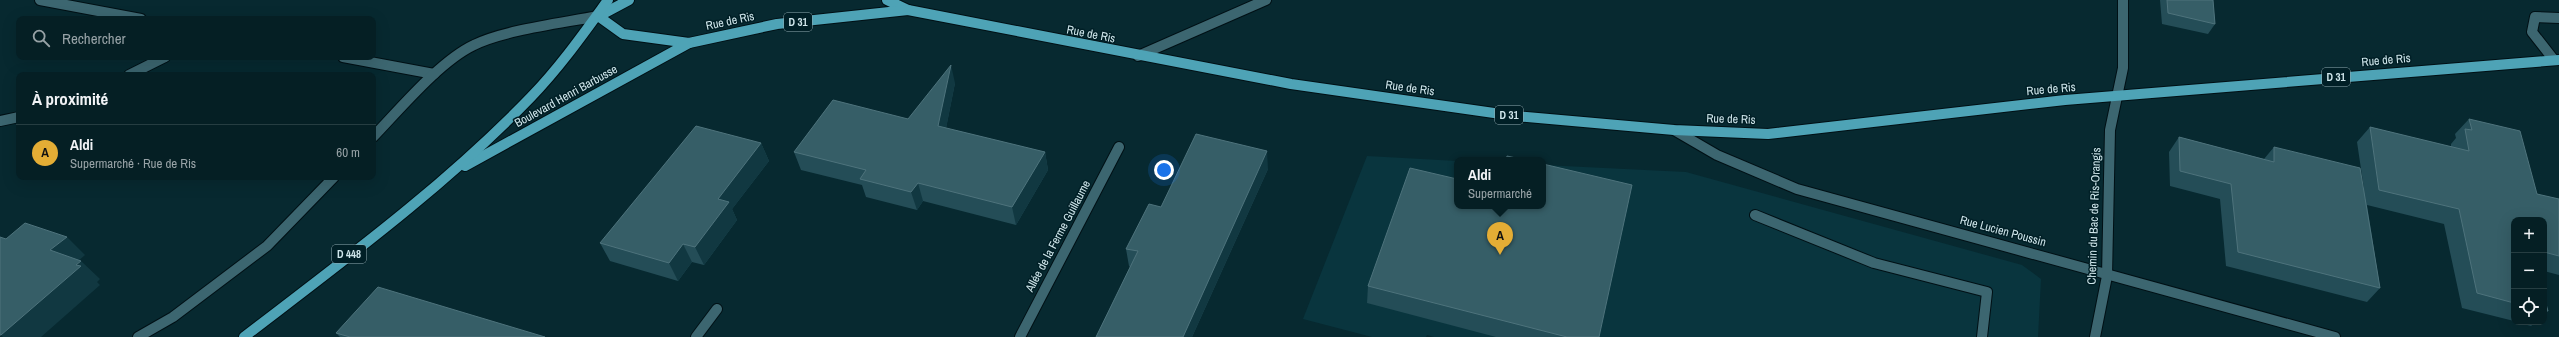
<!DOCTYPE html>
<html lang="fr">
<head>
<meta charset="utf-8">
<style>
	body { margin:0; font-family:"Archivo Narrow",sans-serif; background:#132c31; color:#f1f3f6 }
	.controls { position:absolute; right:12px; bottom:12px; display:grid; overflow:hidden; border-radius:8px; box-shadow:0 4px 16px #0002 }
	.controls button { width:36px; height:36px; display:grid; place-items:center; padding:0; border:0; border-bottom:1px solid #263d41; background:#051f24; color:#f1f3f6; font:20px sans-serif }
	.you { position:absolute; left:1164px; top:170px; width:14px; height:14px; margin:-10px; border:3px solid #fff; border-radius:50%; background:#1a73e8; box-shadow:0 0 0 6px #1a73e833 }
	.badge { display:grid; place-items:center; width:26px; height:26px; border-radius:50%; background:#e4ad35; color:#111; font-size:13px; font-weight:700 }
	.pin { position:absolute; translate:-50% -33px; filter:drop-shadow(0 1px 2px #0008) }
	.pin::after { content:''; position:absolute; top:21px; width:14px; height:12px; background:inherit; clip-path:polygon(0 0,100% 0,50% 100%) }
	.popup { position:absolute; left:1454px; top:157px; width:92px; height:52px; box-sizing:border-box; display:grid; place-content:center; border-radius:8px; background:#051f24; filter:drop-shadow(0 1px 3px #0005); font-size:13px; white-space:nowrap; color:#97a2a6 }
	.popup b { font-size:15px; color:#f1f3f6 }
	.popup::after { content:''; position:absolute; left:50%; top:100%; margin-left:-8px; border:8px solid transparent; border-top-color:#051f24 }
	.list { margin:0; padding:0; list-style:none }
	h2 { display:flex; justify-content:space-between; align-items:center; height:52px; margin:0; padding:0 16px; font-size:17px }
	h2 small { font-size:13px; font-weight:400; color:#97a2a6 }
	.list li { display:grid; grid-template-columns:26px 1fr auto; gap:12px; align-items:center; box-sizing:border-box; height:56px; padding:0 16px; border-top:1px solid #263d41 }
	.list b { display:block; font-size:15px; white-space:nowrap }
	.list p { margin:0; font-size:13px; white-space:nowrap; color:#97a2a6 }
	.list em { font-size:13px; font-style:normal; color:#97a2a6 }
	.icon { flex:none; width:22px; height:22px; fill:none; stroke:currentColor; stroke-width:2; stroke-linecap:round; stroke-linejoin:round }
	.map { position:relative; flex:none; width:2559px; height:337px; overflow:hidden }
	.search { position:absolute; background:#051f24; box-shadow:0 4px 16px #0002; left:16px; top:16px; width:360px; height:44px; display:flex; align-items:center; gap:10px; box-sizing:border-box; padding:0 14px; border-radius:8px; color:#97a2a6; font-size:15px }
	.panel { position:absolute; background:#051f24; box-shadow:0 4px 16px #0002; left:16px; top:72px; width:360px; height:108px; border-radius:8px }
	.map>svg:first-child { display:block }
</style>
</head>
<body>
<div class="map">
<svg width="2559" height="337" viewBox="0 0 2559 337">
	<rect width="100%" height="100%" fill="#072930"/>
	<path fill="#09353e" d="M1367 156 1457 161V206H1543V165L1686 172 2022 265 2041 279 2038 337H1434L1427 335 1426 337H1372L1303 319Z"/>
	<g fill="none" stroke-linecap="round" stroke-linejoin="round">
		<defs>
			<g id="minor">
				<path d="M40 0 141 19"/>
				<path d="M1138 56 1266 0"/>
				<path d="M343 57 434 74"/>
				<path d="M2554 60 2532 32 2535 17 2559 18"/>
				<path d="M129 75 165 57"/>
				<path d="M0 121 19 117"/>
				<path d="M1674 130 1717 155 1797 189 2335 337"/>
				<path d="M373 137C400 109 440 61 474 45 504 30 563 23 598 16"/>
				<path d="M1755 215 1874 263 1987 292 1982 337"/>
				<path d="M138 337 173 317 267 246 334 177"/>
				<path d="M696 337 717 309"/>
				<path d="M1020 337 1119 147"/>
				<path d="M2095 337 2107 276 2110 130 2123 68V0"/>
			</g>
			<g id="major">
				<path d="M887 0 908 10 1291 84 1515 116 1674 130 1768 134 2065 100 2559 60"/>
				<path d="M598 16 623 34 689 43 777 24 908 10"/>
				<path d="M599 16 629 0"/>
				<path d="M465 166 689 43"/>
				<path d="M244 337C343 261 444 187 531 97 560 67 584 33 608 0"/>
			</g>
		</defs>
		<use href="#minor" stroke="#001015" stroke-width="12"/>
		<use href="#major" stroke="#001015" stroke-width="12"/>
		<use href="#minor" stroke="#3c6670" stroke-width="10"/>
		<use href="#major" stroke="#4ea3b6" stroke-width="10"/>
	</g>
	<g fill="#244d57">
		<path d="M2160 0H2213L2215 24 2208 34 2162 24Z"/>
		<path d="M955 83 946 128 1045 152 1048 170 1016 225 923 201 917 210 866 197 862 185 801 170 794 152 908 119Z"/>
		<path d="M2469 119 2537 194 2559 199V275L2544 271V220H2514V321L2462 308 2444 224 2367 205 2380 288 2367 302 2226 266 2220 199 2170 186 2169 152 2179 137 2264 159 2274 147 2364 189 2357 142 2370 127 2451 147V144L2456 138 2455 134Z"/>
		<path d="M761 143 769 161 732 209 737 220 704 265 692 262 678 281 610 261 600 243Z"/>
		<path d="M1268 169 1192 337H1096L1130 267 1129 266 1126 249 1161 207Z"/>
		<path d="M1368 286 1599 337H1496L1367 303Z"/>
		<path d="M2544 297 2548 311 2544 315Z"/>
		<path d="M2516 322H2536L2531 326Z"/>
		<path d="M336 333 545 337H340Z"/>
	</g>
	<g fill="#113841">
		<path d="M951 65 955 83 943 144 938 126Z"/>
		<path d="M761 143 769 161 732 209 737 220 704 265 695 247 718 199Z"/>
		<path d="M1267 151 1268 169 1192 337H1183Z"/>
		<path d="M1045 152 1048 170 1016 225 1012 207Z"/>
		<path d="M918 183 923 201 917 210 911 192Z"/>
		<path d="M67 237 85 255 69 269 50 250Z"/>
		<path d="M683 244 692 262 678 281 669 263Z"/>
		<path d="M81 261 100 279 97 282 100 285 41 337H3L1 335Z"/>
	</g>
	<g fill="#365e67" stroke="#4e737c">
		<path d="M2167 0H2213L2215 24 2168 13Z"/>
		<path d="M951 65 938 126 1045 152 1012 207 918 183 911 192 860 179 866 170 794 152 833 100 908 119Z"/>
		<path d="M2469 119 2520 131 2537 194 2559 199V256L2544 252V220H2514V303L2477 293 2459 209 2379 190 2370 127 2469 151 2465 129 2472 130Z"/>
		<path d="M696 126 761 143 718 199 729 202 695 247 683 244 669 263 600 243Z"/>
		<path d="M1196 134 1267 151 1183 337H1096L1138 251 1126 249 1149 204 1161 207Z"/>
		<path d="M2179 137 2274 162V147L2360 168 2380 288 2238 252 2231 184 2180 171Z"/>
		<path d="M1507 156 1525 160H1506Z"/>
		<path d="M1543 164 1632 185 1599 337H1567L1368 286 1410 168 1457 179V206H1543Z"/>
		<path d="M25 223 67 237 50 250 81 261 76 265 81 266 1 335H0V237L6 239Z"/>
		<path d="M378 287 545 337H350L336 333Z"/>
		<path d="M2544 297 2548 311 2544 310Z"/>
	</g>
	<g text-anchor="middle" stroke-width="3" stroke-linejoin="round" paint-order="stroke">
		<g fill="#001f26" stroke="#91aab0" stroke-width="1">
			<rect x="784" y="13" width="28" height="18" rx="3"/>
			<rect x="2322" y="68" width="28" height="18" rx="3"/>
			<rect x="1495" y="106" width="28" height="18" rx="3"/>
			<rect x="332" y="245" width="34" height="18" rx="3"/>
		</g>
		<g font-size="11" font-weight="bold" fill="#cfe6eb">
			<text x="798" y="26">D 31</text>
			<text x="2336" y="81">D 31</text>
			<text x="1509" y="119">D 31</text>
			<text x="349" y="258">D 448</text>
		</g>
		<g font-size="12" fill="#cfe6eb" stroke="#001f26">
			<text transform="translate(730 21) rotate(-12)" y="4">Rue de Ris</text>
			<text transform="translate(1091 34) rotate(11)" y="4">Rue de Ris</text>
			<text transform="translate(2386 60) rotate(-5)" y="4">Rue de Ris</text>
			<text transform="translate(1410 88) rotate(8)" y="4">Rue de Ris</text>
			<text transform="translate(2051 89) rotate(-5)" y="4">Rue de Ris</text>
			<text transform="translate(566 96) rotate(-29)" y="4">Boulevard Henri Barbusse</text>
			<text transform="translate(1731 119) rotate(2)" y="4">Rue de Ris</text>
			<text transform="translate(2094 216) rotate(-88)" y="4">Chemin du Bac de Ris-Orangis</text>
			<text transform="translate(2003 231) rotate(15)" y="4">Rue Lucien Poussin</text>
			<text transform="translate(1058 236) rotate(-62)" y="4">Allée de la Ferme Guillaume</text>
		</g>
	</g>
</svg>
<div class="controls">
<button>+</button>
<button>−</button>
<button><svg class="icon" aria-label="locate" viewBox="0 0 24 24"><circle cx="12" cy="12" r="6"/><path d="M12 2v4M12 18v4M2 12h4M18 12h4"/></svg></button>
</div>
<div class="you"></div>
<div class="pin badge" style="left:1500px;top:255px">A</div>
<div class="popup"><b>Aldi</b>Supermarché</div>
<div class="search"><svg class="icon" aria-label="search" viewBox="0 0 24 24"><circle cx="10" cy="10" r="6"/><path d="M15 15l6 6"/></svg>Rechercher</div>
<section class="panel">
<h2>À proximité<small></small></h2>
<ul class="list">
<li><span class="badge">A</span><div><b>Aldi</b><p>Supermarché · Rue de Ris</p></div><em>60 m</em></li>
</ul>
</section>
</div>
</body>
</html>
